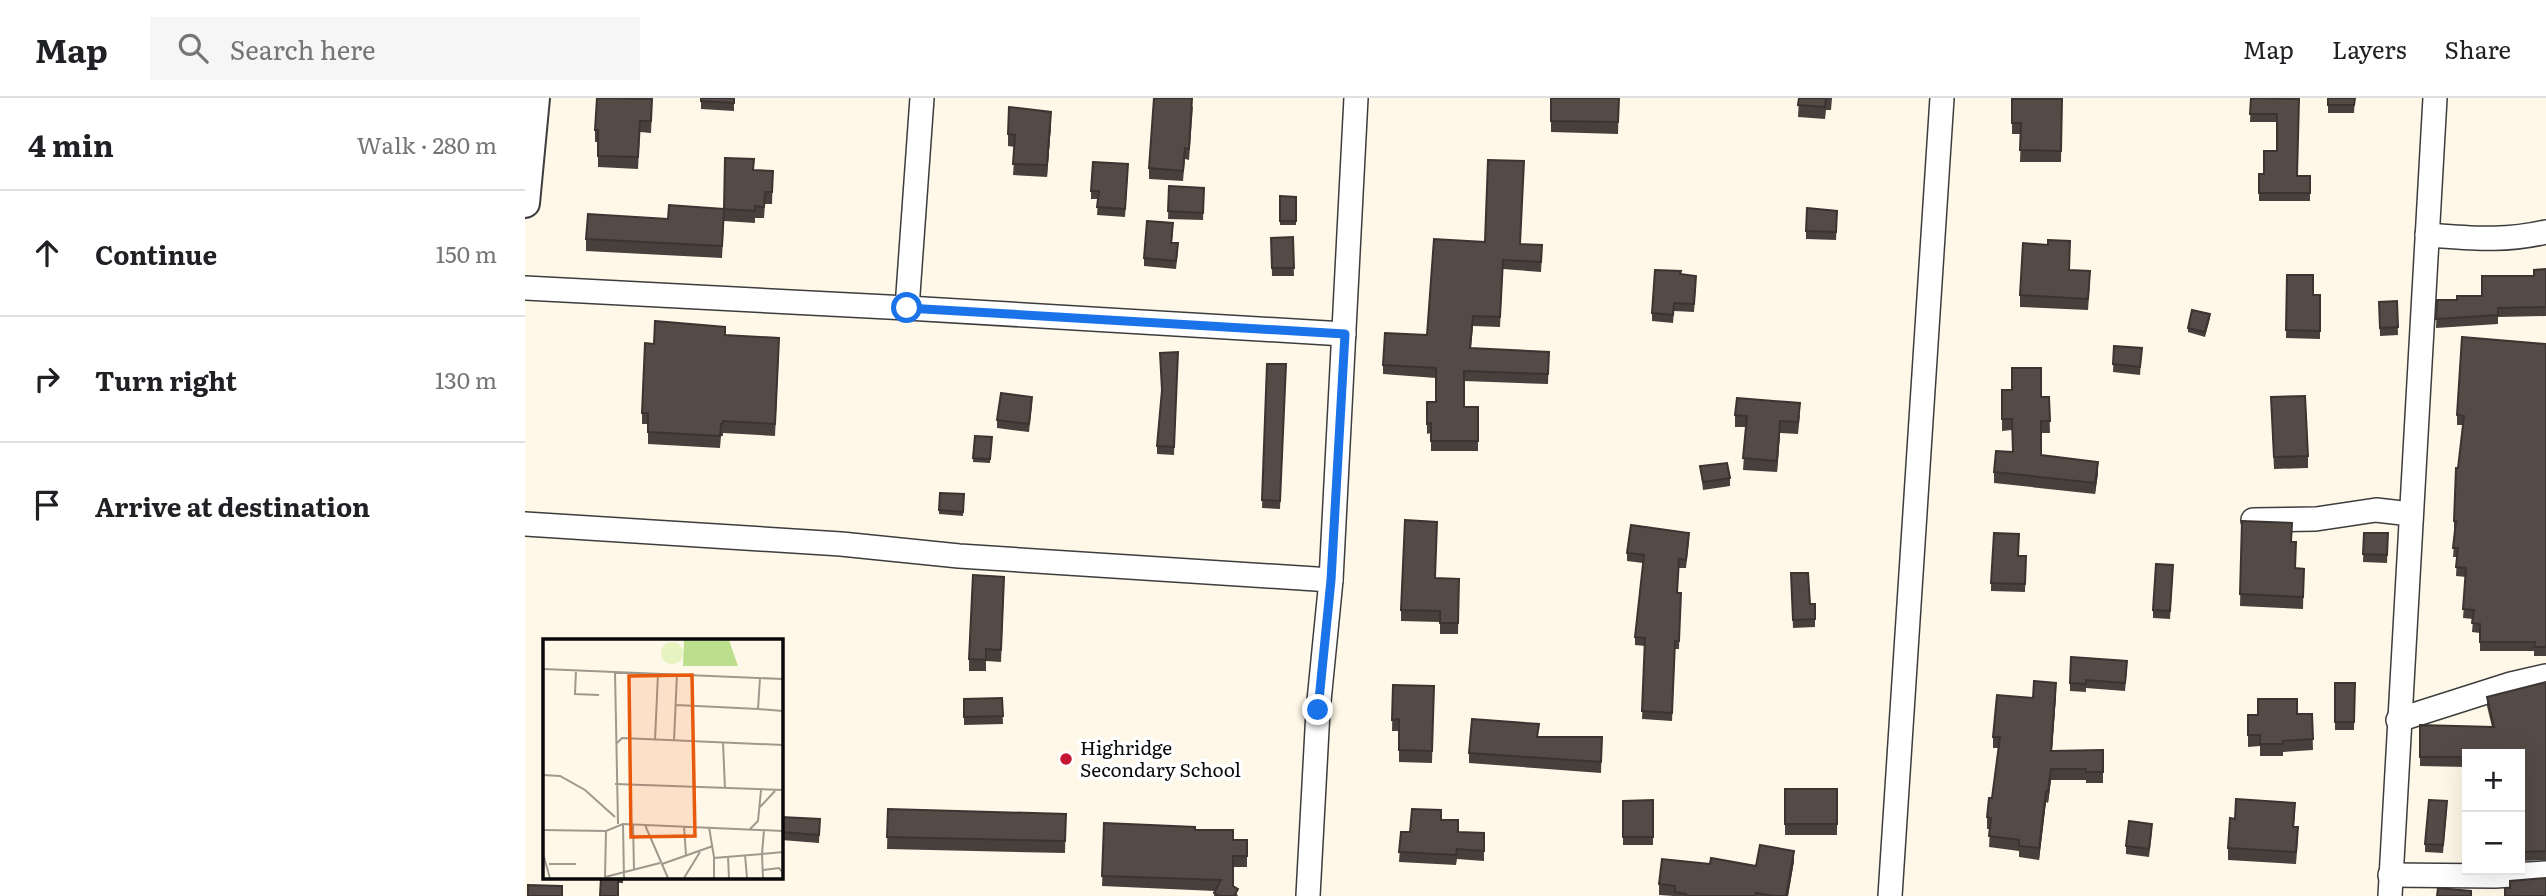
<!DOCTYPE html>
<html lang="en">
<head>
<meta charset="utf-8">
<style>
	body { margin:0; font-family:Literata,serif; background:#f6f6f6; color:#202124 }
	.controls { position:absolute; right:21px; bottom:21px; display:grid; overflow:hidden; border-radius:0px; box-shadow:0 7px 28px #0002 }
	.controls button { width:63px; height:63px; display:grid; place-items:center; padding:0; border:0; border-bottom:2px solid #e0e0e0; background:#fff; color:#202124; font:35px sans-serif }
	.stop { position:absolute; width:21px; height:21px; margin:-16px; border:5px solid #1a73e8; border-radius:50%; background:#fff }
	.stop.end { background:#1a73e8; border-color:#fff; box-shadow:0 2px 7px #0008 }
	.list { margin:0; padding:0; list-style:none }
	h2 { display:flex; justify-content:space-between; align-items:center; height:91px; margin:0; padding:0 28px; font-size:30px }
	h2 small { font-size:23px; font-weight:400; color:#757577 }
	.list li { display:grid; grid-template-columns:46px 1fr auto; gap:21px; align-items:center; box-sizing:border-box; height:126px; padding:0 28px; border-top:2px solid #e0e0e0 }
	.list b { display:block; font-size:26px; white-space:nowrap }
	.list em { font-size:23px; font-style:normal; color:#757577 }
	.icon { flex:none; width:38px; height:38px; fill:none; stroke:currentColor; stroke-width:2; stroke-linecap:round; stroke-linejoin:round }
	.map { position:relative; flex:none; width:2021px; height:798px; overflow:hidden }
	header { display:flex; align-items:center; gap:42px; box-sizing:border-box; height:98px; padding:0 35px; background:#fff; border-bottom:2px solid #e0e0e0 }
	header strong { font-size:33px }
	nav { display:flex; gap:38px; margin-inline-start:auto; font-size:24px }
	.search { width:490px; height:63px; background:#f6f6f6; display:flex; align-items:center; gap:18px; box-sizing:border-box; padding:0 24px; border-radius:0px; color:#757577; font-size:26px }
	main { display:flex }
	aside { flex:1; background:#fff }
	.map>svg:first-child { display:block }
</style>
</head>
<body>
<header>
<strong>Map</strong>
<div class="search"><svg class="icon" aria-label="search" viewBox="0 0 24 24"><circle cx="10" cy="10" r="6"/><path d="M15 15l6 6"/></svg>Search here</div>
<nav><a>Map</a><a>Layers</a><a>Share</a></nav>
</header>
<main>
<aside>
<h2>4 min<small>Walk · 280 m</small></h2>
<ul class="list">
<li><svg class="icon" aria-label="ahead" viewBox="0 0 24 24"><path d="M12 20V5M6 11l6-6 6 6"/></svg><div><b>Continue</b></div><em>150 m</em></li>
<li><svg class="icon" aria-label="right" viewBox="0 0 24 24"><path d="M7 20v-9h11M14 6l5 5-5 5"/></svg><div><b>Turn right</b></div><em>130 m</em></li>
<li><svg class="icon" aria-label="arrive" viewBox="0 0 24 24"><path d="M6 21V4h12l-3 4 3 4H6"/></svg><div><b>Arrive at destination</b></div></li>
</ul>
</aside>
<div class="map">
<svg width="2021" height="798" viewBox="0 0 2021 798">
	<rect width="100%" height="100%" fill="#fff8e8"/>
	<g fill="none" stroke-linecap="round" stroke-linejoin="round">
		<defs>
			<g id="minor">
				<path d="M1902 137C1947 140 1977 144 2021 134"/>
				<path d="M0 190 382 210 819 236"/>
				<path d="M382 210 397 0"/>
				<path d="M1728 422 1791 421 1851 412 1886 416"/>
				<path d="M0 426 316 446 434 458 806 482"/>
				<path d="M1873 622 1986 586 2021 578"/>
				<path d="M1865 777 1970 778 2021 775"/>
				<path d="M783 798 793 613 806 482 831 0"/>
				<path d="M1365 798 1417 0"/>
				<path d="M1865 798 1910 0"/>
			</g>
			<path id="tertiary" d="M0 105 10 0"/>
		</defs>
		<use href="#minor" stroke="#3d3d3d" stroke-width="26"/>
		<use href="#tertiary" stroke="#3d3d3d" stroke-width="32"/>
		<use href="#minor" stroke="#fff" stroke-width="23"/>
		<use href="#tertiary" stroke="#fff" stroke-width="28"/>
	</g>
	<g fill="#48403c">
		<path d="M176 0H209V13L176 11Z"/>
		<path d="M1026 0H1094L1093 36 1026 34Z"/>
		<path d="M1274 0H1307L1306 12H1301L1300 21 1273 19Z"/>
		<path d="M1726 0 1774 1 1772 78H1785V103H1734V76H1739L1752 53V24H1725Z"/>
		<path d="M1803 0H1830L1829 15H1803Z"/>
		<path d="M1487 1H1537L1536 64H1495L1496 36H1487Z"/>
		<path d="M668 8 664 62 660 61 658 83 624 81V70Z"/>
		<path d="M127 13 126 35 115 34 113 71 73 69V44H70V32Z"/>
		<path d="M526 26 522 79 488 77 490 49 483 48V36Z"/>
		<path d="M229 72 248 73 247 106H240L239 120H230V125L199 123 197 160 61 153V141L143 121 199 111Z"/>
		<path d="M603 74 600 119 572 117 573 101H566V93Z"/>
		<path d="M644 88 679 90 678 122 643 121Z"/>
		<path d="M755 98 771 99V127H755Z"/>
		<path d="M1312 121 1311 142 1281 141V133Z"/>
		<path d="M648 133 647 145 653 153 651 171 619 168V160Z"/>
		<path d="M768 139 769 178H747L746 140Z"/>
		<path d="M909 141 996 146 1017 157 1016 174 978 171 975 229 948 228 946 250 1024 254 1023 286 939 283V309H953V353H906V335L902 336V304H911V280L858 276V267L902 237Z"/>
		<path d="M1545 155V172L1565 184 1563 212 1495 209V197Z"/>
		<path d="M2021 171V218L1973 219V226L1911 230 1912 202H1932L1957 198 2009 178Z"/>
		<path d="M1155 176 1171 186 1169 214 1149 213 1148 225 1127 223V215Z"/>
		<path d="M1762 177 1788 197H1795V241L1761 240Z"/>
		<path d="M1872 203 1873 237 1855 238 1854 204Z"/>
		<path d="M1685 220 1680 239 1663 234V230Z"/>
		<path d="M200 237 254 252 250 338 198 335V338H196L195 350 123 346V326H117V315L129 246Z"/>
		<path d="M2021 246V558H2009V553H1955V535L1947 534 1948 521 1938 520 1941 479 1931 478 1932 459H1928L1930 432H1929V423L1938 327H1932V317Z"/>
		<path d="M1589 248 1617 250 1615 277 1588 274Z"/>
		<path d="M653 254 649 357 632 356V348Z"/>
		<path d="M742 266H761L755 411 737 410Z"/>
		<path d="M1477 292 1516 299H1524L1525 335H1516V357L1573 375 1570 396 1469 385V374L1488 354 1487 332 1477 333Z"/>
		<path d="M1746 299 1783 358V370L1749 371Z"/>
		<path d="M507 307 504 334 472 330V322Z"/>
		<path d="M1210 317H1275L1273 336 1255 335 1252 374 1218 372 1221 329H1210Z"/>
		<path d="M450 338 467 339 465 365 448 364Z"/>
		<path d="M1175 368 1205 380V388L1178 392Z"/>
		<path d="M415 395 439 396 438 418 414 416Z"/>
		<path d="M1717 423 1767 444 1771 455 1770 471H1779L1778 511 1715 508Z"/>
		<path d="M1839 435H1863L1862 465 1838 464Z"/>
		<path d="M1164 443 1161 470H1154L1152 495H1156L1154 551H1150L1147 623 1117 621 1120 548 1110 547V539L1118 465 1102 463V455Z"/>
		<path d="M1501 458 1500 494 1466 493V485Z"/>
		<path d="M1266 475 1285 506H1290V529L1268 530Z"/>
		<path d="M1648 475 1645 521 1628 520V512Z"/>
		<path d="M910 480 934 481 933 536H915V524L876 523V512Z"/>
		<path d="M479 490 476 564 461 563V573H444V561Z"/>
		<path d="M1602 571 1600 593 1561 590V594L1545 593V585Z"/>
		<path d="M2021 584V762L1995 763V656L1942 669 1895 668V627L1967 629 1962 608V599Z"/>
		<path d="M1810 585H1830L1829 632H1810Z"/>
		<path d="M868 587 909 588 907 665 874 664V633H867Z"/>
		<path d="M1531 597 1527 653 1578 652V685H1561V682H1526L1523 705 1521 704 1514 762 1494 759V753L1464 749 1465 731H1462V719L1467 700 1474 650H1468V639L1508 600Z"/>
		<path d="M477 600 478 626 439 627V601Z"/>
		<path d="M1787 616 1788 652 1758 654V658H1735V648L1723 649V617Z"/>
		<path d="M1013 639H1077L1076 675 944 665V655Z"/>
		<rect x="1260" y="691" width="52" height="46"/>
		<path d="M1128 702V747H1098V703Z"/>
		<path d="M363 711 541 716 540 755 362 751Z"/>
		<path d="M1922 711 1918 755 1900 754V746Z"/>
		<path d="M1770 717 1769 729 1773 741 1771 766 1703 762V750Z"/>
		<path d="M256 719 295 721 294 745 256 742Z"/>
		<path d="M916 722 933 734 959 735V763L932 761 931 767 874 764 876 734H885Z"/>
		<path d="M579 725 670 732 708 742H722V769H708V788L713 798H689L690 793 577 788Z"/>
		<path d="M1627 734 1624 759 1601 756V748Z"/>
		<path d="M1269 763 1263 798H1149L1134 797V786L1185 766 1231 768Z"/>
		<path d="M76 779H137V781L98 780V785H93Z"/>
	</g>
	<g fill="#3b3431">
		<path d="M526 14V26L522 79V67Z"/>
		<path d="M1255 323V335L1252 374V363Z"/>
		<path d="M1573 364V375L1570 396V385Z"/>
		<path d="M1531 585V597L1526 664V653Z"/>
		<path d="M1526 671V682L1523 705V693Z"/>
		<path d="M1521 693V704L1514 762V750Z"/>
		<path d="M1269 753V763L1263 798H1261Z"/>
	</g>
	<g fill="#544a46" stroke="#3b3431" stroke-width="2">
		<path d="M72 0 127 1 126 23H115L113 59 73 58V32H70Z"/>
		<path d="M176 0H209V5L176 3Z"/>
		<path d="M629 0H667L664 51 660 50 658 73 624 70Z"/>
		<path d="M1026 0H1094L1093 24 1026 23Z"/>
		<path d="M1274 0H1301L1300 9 1273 7Z"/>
		<path d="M1726 0 1774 1 1772 78H1785V95H1734V76H1739V53H1752V16H1725Z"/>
		<path d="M1803 0H1830L1829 7H1803Z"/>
		<path d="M1487 1H1537L1536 53 1495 52 1496 25H1487Z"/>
		<path d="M484 9 526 14 522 67 488 66 490 37 483 36Z"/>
		<path d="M200 60 229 61 228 72 248 73 247 94H240L239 109 230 108V113L199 111 197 148 61 141 63 116 143 121 144 107 199 111Z"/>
		<path d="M963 62 999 63 995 146 1017 147 1016 164 978 162 975 219 948 218 945 250 1024 254 1023 276 939 273V309H953V343H906V325L902 326V304H911V270L858 267 860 235 902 237 909 141 960 144Z"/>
		<path d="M568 64 603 66 600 111 572 109 574 93H566Z"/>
		<path d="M644 88 679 90 678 115 643 113Z"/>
		<path d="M755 98 771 99V123H755Z"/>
		<path d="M1282 110 1312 113 1311 134 1281 133Z"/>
		<path d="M622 123 648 125 646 145H653L651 163 619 160Z"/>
		<path d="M768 139 769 170H747L746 140Z"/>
		<path d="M1523 142 1545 143 1544 172 1565 173 1563 201 1495 197 1498 145 1523 147Z"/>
		<path d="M2021 171V209L1973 210V217L1911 221 1912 202H1932V198H1957V178H2009V172Z"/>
		<path d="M1130 172 1156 173 1155 176 1171 178 1169 206 1149 205 1148 217 1127 215Z"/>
		<path d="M1762 177H1788V197H1795V233L1761 232Z"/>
		<path d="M1872 203 1873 229 1855 230 1854 204Z"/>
		<path d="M1667 212 1685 216 1680 234 1663 230Z"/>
		<path d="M130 223 200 229V237L254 240 250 326 198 323V326H196L195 338 123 334V315H117L120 245 129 246Z"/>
		<path d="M1937 239 2021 246V549H2009L2010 544H1955V526L1947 525 1949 512 1938 511 1941 470 1931 469 1933 450H1928L1931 423H1929L1931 370H1933L1939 318 1932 317Z"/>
		<path d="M1589 248 1617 250 1615 269 1588 266Z"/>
		<path d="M653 254 649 349 632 348 637 292 635 255Z"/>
		<path d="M742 266H761L755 403 737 402Z"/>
		<path d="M1487 270H1516V299H1524L1525 323H1516V357L1573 364 1570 385 1469 374 1471 353 1488 354 1487 321H1477V292H1487Z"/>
		<path d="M476 295 507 299 504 326 472 322Z"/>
		<path d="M1780 298 1783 358 1749 359 1746 299Z"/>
		<path d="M1212 300 1275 305 1273 324 1255 323 1252 363 1218 360 1222 318 1210 317Z"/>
		<path d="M450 338 467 339 465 361 448 360Z"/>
		<path d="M1202 365 1205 380 1178 384 1175 368Z"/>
		<path d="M415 395 439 396 438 414 414 412Z"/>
		<path d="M880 422 912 424 910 480 934 481 933 525H915V513L876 512Z"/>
		<path d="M1717 423 1767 425 1766 444H1771L1770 470 1779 471 1778 499 1715 496Z"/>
		<path d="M1106 427 1164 435 1161 462 1154 461 1152 495H1156L1154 543H1150L1147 615 1117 613 1120 540 1110 539 1119 457 1102 455Z"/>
		<path d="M1469 435 1494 436 1493 458H1501L1500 486 1466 485Z"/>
		<path d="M1839 435H1863L1862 457 1838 456Z"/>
		<path d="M1631 466 1648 467 1645 513 1628 512Z"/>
		<path d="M1266 475H1283L1285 506H1290V521L1268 522Z"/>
		<path d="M448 477 479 479 476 552 461 551V562L444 561Z"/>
		<path d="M1546 559 1602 563 1600 585 1561 582V586L1545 585Z"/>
		<path d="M1509 583 1531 585 1526 653 1578 652V674H1561V671H1526L1523 693H1521L1514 750 1494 748V742L1464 738 1466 720 1462 719 1464 700H1467L1475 639H1468L1472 597 1508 600Z"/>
		<path d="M2021 584V753L1995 754V656H1942V659H1895V627L1969 629 1962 599Z"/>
		<path d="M1810 585H1830L1829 624H1810Z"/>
		<path d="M868 587 909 588 907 653 874 652V621L867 622Z"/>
		<path d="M477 600 478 618 439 619V601Z"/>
		<path d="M1733 601H1772V616H1787L1788 641 1758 643V646H1735V637H1723V617H1733Z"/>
		<path d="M947 621 1014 626 1012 639H1077L1076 664 944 655Z"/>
		<rect x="1260" y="691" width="52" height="35"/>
		<path d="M1711 701 1770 705 1768 729H1773L1771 754 1703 750 1705 720 1710 721Z"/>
		<path d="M1128 702V739H1098V703Z"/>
		<path d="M1904 702 1922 703 1918 747 1900 746Z"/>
		<path d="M363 711 541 716 540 743 362 739Z"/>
		<path d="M887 711 916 712V722H933V734L959 735V753L932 751 931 757 874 754 876 734H885Z"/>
		<path d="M256 719 295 721 294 737 256 734Z"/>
		<path d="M1604 723 1627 726 1624 751 1601 748Z"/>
		<path d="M579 725 670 729V732H708V742H722V758H708V788L713 791 709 798H694L689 795 696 782 577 778Z"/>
		<path d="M1235 747 1269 753 1261 798H1249L1231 795 1230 798H1161V796L1150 794V788L1134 786 1137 761 1185 766 1186 760 1231 768Z"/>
		<path d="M76 779H93V798H75Z"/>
		<path d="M2021 780V798H1980V790H1985V783Z"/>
		<path d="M3 787 37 788V798H3Z"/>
		<path d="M1913 790 1946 793V798H1912Z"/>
	</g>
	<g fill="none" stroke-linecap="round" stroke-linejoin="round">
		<path stroke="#1a73e8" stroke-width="9" d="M382 210 820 236 806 482 793 612"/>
	</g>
	<circle fill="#c71632" stroke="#fff" stroke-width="2.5" cx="541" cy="661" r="7"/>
	<g text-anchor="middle" stroke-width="7" stroke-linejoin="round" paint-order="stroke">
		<g font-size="19" fill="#0a0a0a" stroke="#fff" text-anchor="start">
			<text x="555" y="657">Highridge<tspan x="555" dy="22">Secondary School</tspan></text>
		</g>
	</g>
	<g transform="translate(18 541)">
		<rect width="240" height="240" fill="#fff8e8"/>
		<path d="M141 1H186L195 27H140Z" fill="#bbdf8c"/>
		<path d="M118 14a11 11 0 1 1 22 0a11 11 0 1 1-22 0Z" fill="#e7f3c1"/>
		<path fill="none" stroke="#9d998f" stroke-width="2" d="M0 30 240 40M33 31 32 55 56 56M72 33 75 185M133 66 215 70 217 39M215 70 240 72M112 101 115 35M131 101 134 35M180 103 182 150M73 105 79 99 240 106M0 136 17 137 42 151 72 178M72 145 240 151M217 168 232 152M80 185 81 239M90 185 91 231M102 186 125 239M141 187 143 216M166 188 171 218M207 190 215 182 218 151M0 191 63 192 80 185 240 192M221 191 219 215 240 213M0 215 7 239M202 216 204 239M185 218 186 239M6 225H33M119 225 170 207M220 231 236 229 240 234M62 238 117 224M62 238 63 192M141 239 157 213M171 239V219L219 215 220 239"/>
		<path fill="#e8590c" fill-opacity="0.15" stroke="#e8590c" stroke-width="3.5" d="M149 36 152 197 88 198 86 37Z"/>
		<rect width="240" height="240" fill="none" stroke="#0a0a0a" stroke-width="3.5"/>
	</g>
</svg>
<div class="controls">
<button>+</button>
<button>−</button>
</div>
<div class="stop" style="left:382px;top:210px"></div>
<div class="stop end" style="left:793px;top:612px"></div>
</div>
</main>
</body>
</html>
